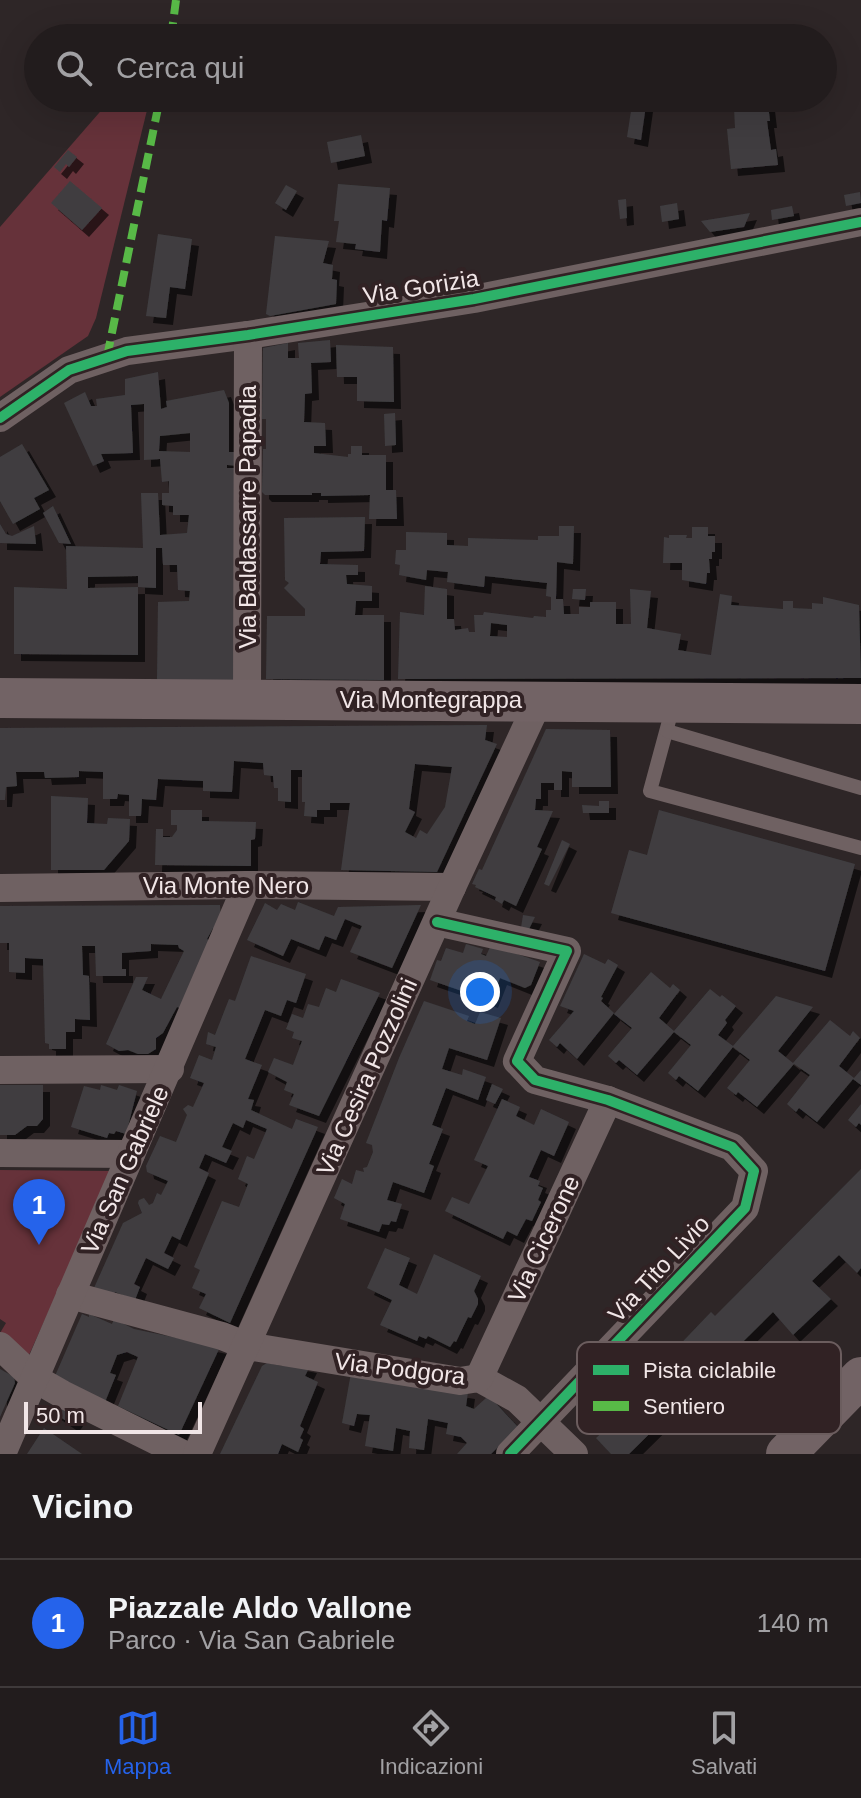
<!DOCTYPE html>
<html lang="it">
<head>
<meta charset="utf-8">
<style>
	body { margin:0; font-family:Arial,sans-serif; background:#2e292a; color:#f1f3f6 }
	.scale { position:absolute; left:24px; bottom:20px; width:178px; box-sizing:border-box; padding-left:8px; border:4px solid #f1e6e7; border-top:0; font-size:22px; line-height:28px; white-space:nowrap; color:#f1e6e7; -webkit-text-stroke:6px #312224; paint-order:stroke }
	.you { position:absolute; left:480px; top:992px; width:28px; height:28px; margin:-20px; border:6px solid #fff; border-radius:50%; background:#1a73e8; box-shadow:0 0 0 12px #1a73e833 }
	.badge { display:grid; place-items:center; width:52px; height:52px; border-radius:50%; background:#2563eb; color:#fff; font-size:26px; font-weight:700 }
	.pin { position:absolute; translate:-50% -66px; filter:drop-shadow(0 2px 4px #0008) }
	.pin::after { content:''; position:absolute; top:42px; width:28px; height:24px; background:inherit; clip-path:polygon(0 0,100% 0,50% 100%) }
	.list { margin:0; padding:0; list-style:none }
	h2 { display:flex; justify-content:space-between; align-items:center; height:104px; margin:0; padding:0 32px; font-size:34px }
	h2 small { font-size:26px; font-weight:400; color:#a2a1a4 }
	.list li { display:grid; grid-template-columns:52px 1fr auto; gap:24px; align-items:center; box-sizing:border-box; height:128px; padding:0 32px; border-top:2px solid #3f3a3b }
	.list b { display:block; font-size:30px; white-space:nowrap }
	.list p { margin:0; font-size:26px; white-space:nowrap; color:#a2a1a4 }
	.list em { font-size:26px; font-style:normal; color:#a2a1a4 }
	.icon { flex:none; width:44px; height:44px; fill:none; stroke:currentColor; stroke-width:2; stroke-linecap:round; stroke-linejoin:round }
	.map { position:relative; flex:none; width:861px; height:1454px; overflow:hidden }
	.search { position:absolute; background:#221c1d; box-shadow:0 8px 32px #0002; left:24px; right:24px; top:24px; height:88px; display:flex; align-items:center; gap:20px; box-sizing:border-box; padding:0 28px; border-radius:44px; color:#a2a1a4; font-size:30px }
	.sheet { height:232px; background:#221c1d }
	nav { display:flex; justify-content:space-around; align-items:center; box-sizing:border-box; height:112px; border-top:2px solid #3f3a3b; background:#221c1d; font-size:22px; color:#a2a1a4 }
	nav a { display:grid; justify-items:center; gap:4px }
	nav .on { color:#2563eb }
	.map>svg:first-child { display:block }
</style>
</head>
<body>
<div class="map">
<svg width="861" height="1454" viewBox="0 0 861 1454">
	<defs>
		<filter id="shadow"><feDropShadow dx="7" dy="7" stdDeviation="0" flood-color="#0009"/></filter>
	</defs>
	<rect width="100%" height="100%" fill="#2e2627"/>
	<g fill="#66323a">
		<path d="M112 98H150L96 318 88 336 0 397V227Z"/>
		<path d="M0 1170 112 1171 29 1355 0 1333 6 1323 0 1319Z"/>
	</g>
	<g fill="#3f3e41" fill-rule="evenodd" filter="url(#shadow)">
		<path d="M633 98H647L641 140 627 137Z"/>
		<path d="M768 104 770 121H767L771 150 776 149 778 165 731 169 727 129 735 128 734 107Z"/>
		<path d="M361 135 365 156 331 163 327 142Z"/>
		<path d="M68 150 77 157 69 167 66 164 60 172 54 167Z"/>
		<path d="M70 181 102 208 82 230 51 203Z"/>
		<path d="M338 184 390 188 387 221 382 220 380 252 355 249 356 244 336 242 339 221H334Z"/>
		<path d="M286 185 297 191 286 210 275 203Z"/>
		<path d="M860 192 861 203 846 206 844 195Z"/>
		<path d="M626 199 627 218 620 219 618 200Z"/>
		<path d="M677 203 679 219 662 222 660 206Z"/>
		<path d="M792 206 794 216 772 220 771 210Z"/>
		<path d="M750 213 744 227 710 232 701 221Z"/>
		<path d="M158 234 192 239 185 289 170 287 166 318 146 316Z"/>
		<path d="M275 236 329 241 323 263 333 265 332 279 337 280 336 304 270 316 266 314Z"/>
		<path d="M330 340 331 362 311 363 312 393 305 394 304 422 325 423 326 446H314V453L348 457V454H351V446H362V455H386V490H396L397 519H369L370 495 321 496V493H312V495H265L262 492 263 449H266V419H262L263 348 288 343V358H299L298 343Z"/>
		<path d="M336 345 393 347 394 402 357 401V377H337Z"/>
		<path d="M158 372 161 409 167 407 166 401 224 390 229 403V452H240L241 466 227 465V468H237L238 680H157L158 602 189 601 190 591 178 590 177 565H163L162 548H156V588L138 587V576L88 577V588L138 587V655L14 654V587L67 589 66 546 143 548 141 493H158L160 535 187 533 189 515H173V506L162 505V493H169V481L162 482 160 459 144 460V404L131 405 133 453 101 454 104 461 93 466 64 403 85 392 91 406H97L96 399 125 395V379ZM190 433V452L159 451 160 436Z"/>
		<path d="M395 413 396 445 385 446 384 414Z"/>
		<path d="M22 444 49 490 34 498 40 509 13 524 0 501V457Z"/>
		<path d="M53 506 71 544 59 543 43 513Z"/>
		<path d="M365 517 364 551 321 552 320 564 358 565V575H346L347 584 372 586V601H356L355 615H384V680L266 679 267 616H305V609L284 588 289 583 285 580 284 518Z"/>
		<path d="M0 524 6 534 12 536 34 526 36 544 0 543Z"/>
		<path d="M559 526H574L573 564 557 562 556 599H563L564 614H579V607H590V602H616V624H631L630 589 651 591 647 628 681 634 678 650 711 655 720 594 732 596 731 605 783 609V601H793V608L812 609V603L823 604V597L859 605 861 678 398 679 400 612 424 615 425 586 447 589V619H454L455 630 468 628 469 632H475L474 615H483L484 612 533 618 534 616 546 617V610H551V597L546 596 547 583 485 576 484 587 447 582 448 572 427 570 426 580 399 575 400 565 395 564 396 550H406V532L447 533V545L468 546V538L538 540V536H559ZM491 623 507 625V637L490 636Z"/>
		<path d="M692 527H708V536H715V552H712V559H709L710 573H707L706 584 682 580V563H663L664 537 669 538V535H687L686 538H692Z"/>
		<path d="M573 589H586L585 600 572 599Z"/>
		<path d="M487 725 485 740 497 744 437 872 341 870 350 803H330V810H317V817L304 816 305 802H302V770H291V802L278 801V788H274L273 776 264 775 263 763 234 761 232 792 203 791V781L158 779 156 800 142 799 141 816H129V795L118 794 117 799H103V772L79 771V777L45 778 44 772H16L17 786 6 787 5 800H0V728ZM415 764 452 767 445 807 427 834 420 830 416 838 405 832 415 812 409 809Z"/>
		<path d="M546 729 610 730 611 787H572V772L562 771V790H554V783H541V799H536L535 810 553 811 537 847 542 849 516 906 504 900 502 904 495 900 496 897 475 887 476 885 472 884 479 869 482 870Z"/>
		<path d="M51 796 88 798 87 823 107 824 108 818 130 819 129 841 104 870H51Z"/>
		<path d="M599 801H609V813H583L582 805 599 806Z"/>
		<path d="M171 810H202V821L256 822 255 839 251 840V866L155 865 156 829H163V837H172L177 830V825H171Z"/>
		<path d="M659 810 855 864 825 971 611 913 629 850 647 855Z"/>
		<path d="M562 840 570 844 549 886 544 884Z"/>
		<path d="M298 902 334 916 338 907 421 905 392 968 350 952 362 926 345 919 336 940 325 936 319 950 291 939 283 956 247 940 265 903 277 910 281 904 295 910Z"/>
		<path d="M220 905 221 918 217 930 213 928 207 939 210 941 183 1009 177 1007 163 1033 156 1038V1049L148 1054H138L128 1050 119 1051 106 1044 136 977H148L142 990 161 999 184 951 179 948 178 945 151 944V951L122 953V969H126V976H96L95 946H82L83 975 89 976 90 1020 75 1019V1032H66V1049H49V1044L45 1043 43 959 25 958V973L9 972V943H0V906Z"/>
		<path d="M523 915 535 917 529 929 521 928Z"/>
		<path d="M466 944 483 949 481 954 486 956 491 945 540 962 531 985 525 988 500 978 491 1001 430 980 437 960 441 961 446 948 463 953Z"/>
		<path d="M584 954 605 964 608 959 618 965 601 997 603 998 601 1001 614 1013 577 1059 560 1043 557 1047 549 1040 574 1011 560 1006Z"/>
		<path d="M251 956 306 974 296 1003 287 1000 281 1016 265 1010 245 1059 262 1065 248 1099 254 1100 251 1110 292 1129 296 1119 318 1127 230 1323 199 1308 206 1294 192 1288 200 1270 194 1267 222 1201 239 1207 248 1184 238 1179 247 1156 254 1159 267 1129 246 1120 243 1128 233 1123 222 1147 232 1151 226 1163 205 1154 199 1168 209 1173 180 1240 172 1236 164 1253 174 1258 168 1269 146 1258 134 1284 140 1287 135 1300 115 1292 112 1296 94 1288 123 1223 142 1213 138 1203 139 1200 144 1198 149 1205 153 1203 157 1193 161 1195 168 1181 147 1172 146 1166 160 1136 176 1142 187 1115 183 1109 188 1105 193 1107 204 1083 190 1078 199 1055 212 1060 216 1047 206 1044 208 1032 215 1035 229 999 235 1001Z"/>
		<path d="M651 972 670 988 673 984 680 990 659 1018 674 1031 710 989 720 997 722 995 736 1006 725 1020 727 1023 718 1035 733 1046 776 996 813 1007 778 1051 793 1063 830 1020 850 1036 853 1031 860 1038 839 1066 854 1078 861 1070V1085L853 1079 817 1122 799 1108 796 1112 787 1104 810 1075 794 1064 757 1107 738 1092 736 1095 727 1088 750 1060 733 1047 698 1091 679 1076 676 1080 668 1073 691 1045 674 1032 637 1075 619 1060 616 1063 608 1056 632 1028 614 1014Z"/>
		<path d="M341 979 380 993 319 1116 289 1105 294 1094 284 1090 287 1082 268 1072 274 1058 293 1065 302 1041 292 1038 294 1032 286 1029 292 1014 303 1018 308 1004 319 1007 326 988 336 992Z"/>
		<path d="M424 1001 469 1016 467 1021 475 1024 480 1012 501 1018 487 1060 449 1048 442 1069 462 1075 463 1069 486 1077 478 1100 446 1088 432 1125 443 1129 429 1164 434 1166 424 1193 393 1182 387 1200 402 1204 396 1222 391 1221 389 1225 382 1224 379 1232 340 1219 345 1204 334 1198 342 1179 352 1184 356 1170 364 1172 363 1168 367 1167 373 1152 372 1145 366 1143 399 1058Z"/>
		<path d="M492 1084 503 1089 495 1104 486 1100Z"/>
		<path d="M0 1085H43V1119L37 1126H27L15 1135H0Z"/>
		<path d="M101 1085 117 1090 119 1085 137 1091 126 1134 116 1131 114 1134 109 1133 107 1138 71 1127 84 1086 100 1090Z"/>
		<path d="M502 1099 520 1107 516 1116 534 1125 541 1109 569 1122 554 1156 541 1150 529 1177 540 1181 538 1186 543 1188 538 1200 541 1202 532 1221 526 1219 517 1236 507 1231 503 1239 445 1211 452 1197 469 1204 488 1166 474 1160Z"/>
		<path d="M861 1104V1125L859 1123 856 1127 848 1120Z"/>
		<path d="M861 1169V1268L857 1273 839 1255 812 1281 831 1299 793 1335 773 1312 629 1454H611L596 1438 606 1429 601 1423 647 1379 650 1383 671 1361 667 1358 711 1312 715 1316Z"/>
		<path d="M385 1248 410 1258 399 1285 417 1294 434 1254 481 1276 474 1291 478 1299V1304L471 1318 468 1317 456 1342 454 1341 450 1347 428 1336 426 1339 419 1336 417 1341 380 1325 392 1300 367 1288Z"/>
		<path d="M82 1314 89 1317V1314L112 1324 114 1319 134 1329 220 1347 179 1435 118 1406 138 1357 127 1352 117 1355 110 1373 116 1375 105 1402 55 1376Z"/>
		<path d="M284 1361 310 1366 305 1376 318 1382 300 1426 304 1429 300 1438 303 1440 298 1452 282 1444 278 1454H220L262 1366 267 1363 282 1366Z"/>
		<path d="M0 1369 14 1377 15 1383 0 1417Z"/>
		<path d="M351 1373 468 1392 466 1406 474 1409 486 1398H491L518 1427 491 1454H457L467 1443 461 1437 446 1434 448 1423 428 1419 424 1450 409 1448 410 1431 396 1428 393 1451 365 1446 370 1415 357 1414 354 1426 342 1423Z"/>
		<path d="M58 1403 78 1416 72 1425 53 1412Z"/>
		<path d="M44 1428 82 1454H27Z"/>
	</g>
	<g fill="none" stroke-linecap="round" stroke-linejoin="round">
		<g stroke="#6f6162" stroke-width="14">
			<path d="M673 706 650 791 861 848"/>
			<path d="M667 731 861 788"/>
		</g>
		<g stroke="#6f6162" stroke-width="28">
			<path d="M0 418 69 370 127 351 248 335 474 299 861 222"/>
			<path d="M247 699 248 335"/>
			<path d="M0 888 247 885 452 887"/>
			<path d="M437 922 567 951 517 1061 535 1080 608 1100 732 1147 754 1171 745 1208 510 1454"/>
			<path d="M0 1070 170 1069"/>
			<path d="M0 1153 131 1154"/>
			<path d="M70 1295 222 1336 247 1346 460 1381 479 1378 517 1399 574 1454"/>
			<path d="M0 1346 34 1378 62 1394 183 1454"/>
			<path d="M479 1378 608 1100"/>
			<path d="M2 1454C83 1264 167 1075 247 885"/>
			<path d="M197 1454 452 887 539 700"/>
		</g>
		<g stroke="#726365" stroke-width="40">
			<path d="M0 698 861 704"/>
			<path d="M786 1454 861 1377"/>
		</g>
		<g stroke="#58b947" stroke-width="8" stroke-dasharray="16 8" stroke-linecap="butt">
			<path d="M171 38 176 0"/>
			<path d="M107 357 160 98"/>
		</g>
		<defs>
			<g id="cycleway">
				<path d="M0 418 69 370 127 351 248 335 474 299 861 222"/>
				<path d="M437 922 567 951 517 1061 535 1080 608 1100 732 1147 754 1171 745 1208 510 1454"/>
			</g>
		</defs>
		<use href="#cycleway" stroke="#312224" stroke-width="15"/>
		<use href="#cycleway" stroke="#2db169" stroke-width="10"/>
	</g>
	<g text-anchor="middle" stroke-width="8" stroke-linejoin="round" paint-order="stroke">
		<g font-size="24" fill="#f1e6e7" stroke="#312224">
			<text transform="translate(421 287) rotate(-9)" y="8">Via Gorizia</text>
			<text transform="translate(248 517) rotate(-90)" y="8">Via Baldassarre Papadia</text>
			<text x="431" y="708">Via Montegrappa</text>
			<text x="226" y="894">Via Monte Nero</text>
			<text transform="translate(367 1077) rotate(-66)" y="8">Via Cesira Pozzolini</text>
			<text transform="translate(125 1170) rotate(-66)" y="8">Via San Gabriele</text>
			<text transform="translate(544 1239) rotate(-65)" y="8">Via Cicerone</text>
			<text transform="translate(659 1269) rotate(-47)" y="8">Via Tito Livio</text>
			<text transform="translate(400 1369) rotate(7)" y="8">Via Podgora</text>
		</g>
	</g>
	<rect x="577" y="1342" width="264" height="92" rx="12" fill="#312224" stroke="#6b5d5e" stroke-width="2"/>
	<rect x="593" y="1365" width="36" height="10" fill="#2db169"/>
	<rect x="593" y="1401" width="36" height="10" fill="#58b947"/>
	<g font-size="22" fill="#f1e6e7">
		<text x="643" y="1378">Pista ciclabile</text>
		<text x="643" y="1414">Sentiero</text>
	</g>
</svg>
<div class="scale">50 m</div>
<div class="you"></div>
<div class="pin badge" style="left:39px;top:1245px">1</div>
<div class="search"><svg class="icon" aria-label="search" viewBox="0 0 24 24"><circle cx="10" cy="10" r="6"/><path d="M15 15l6 6"/></svg>Cerca qui</div>
</div>
<section class="sheet">
<h2>Vicino<small></small></h2>
<ul class="list">
<li><span class="badge">1</span><div><b>Piazzale Aldo Vallone</b><p>Parco · Via San Gabriele</p></div><em>140 m</em></li>
</ul>
</section>
<nav>
<a class="on"><svg class="icon" aria-label="map" viewBox="0 0 24 24"><path d="M3 6l6-2 6 2 6-2v14l-6 2-6-2-6 2zM9 4v14M15 6v14"/></svg>Mappa</a>
<a><svg class="icon" aria-label="directions" viewBox="0 0 24 24"><path d="M12 3l9 9-9 9-9-9zM9 14v-3h6M13 9l2 2-2 2"/></svg>Indicazioni</a>
<a><svg class="icon" aria-label="saved" viewBox="0 0 24 24"><path d="M7 4h10v16l-5-4-5 4z"/></svg>Salvati</a>
</nav>
</body>
</html>
